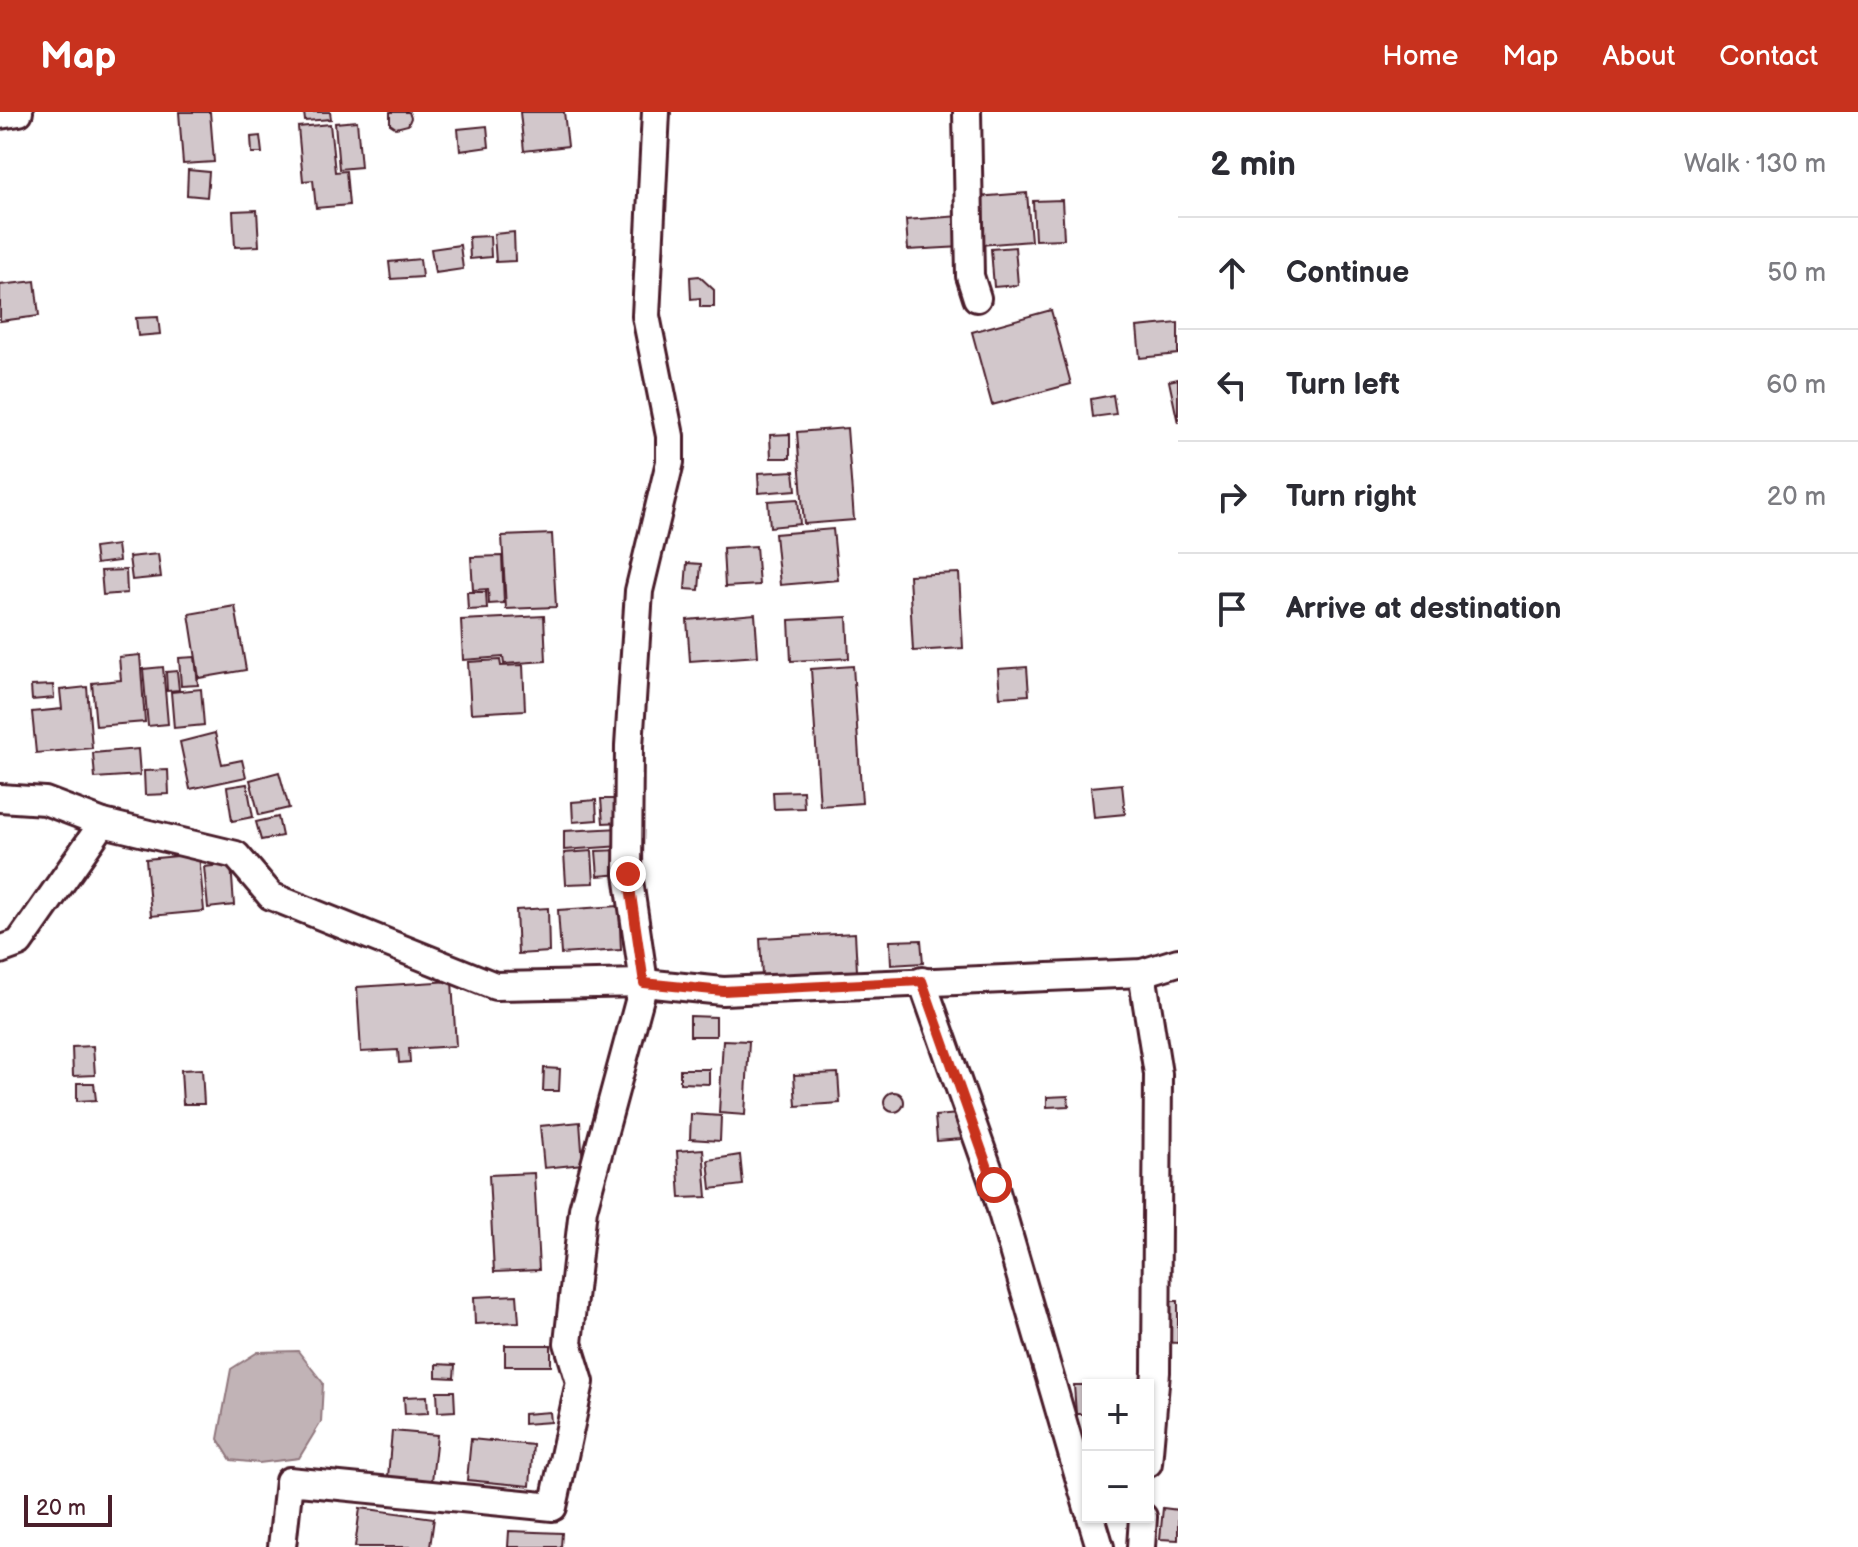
<!DOCTYPE html>
<html lang="en">
<head>
<meta charset="utf-8">
<style>
	body { margin:0; font-family:"Balsamiq Sans",sans-serif; background:#f7f7f7; color:#2b2b33 }
	.controls { position:absolute; right:24px; bottom:24px; display:grid; overflow:hidden; border-radius:0px; box-shadow:0 2px 6px #0004 }
	.controls button { width:72px; height:72px; display:grid; place-items:center; padding:0; border:0; border-bottom:2px solid #e1e1e2; background:#fff; color:#2b2b33; font:40px sans-serif }
	.scale { position:absolute; left:24px; bottom:20px; width:88px; box-sizing:border-box; padding-left:8px; border:4px solid #4a1f2b; border-top:0; font-size:22px; line-height:28px; white-space:nowrap; color:#4a1f2b; -webkit-text-stroke:6px #fff; paint-order:stroke }
	.stop { position:absolute; width:24px; height:24px; margin:-18px; border:6px solid #c8321e; border-radius:50%; background:#fff }
	.stop.end { background:#c8321e; border-color:#fff; box-shadow:0 2px 8px #0008 }
	.list { margin:0; padding:0; list-style:none }
	h2 { display:flex; justify-content:space-between; align-items:center; height:104px; margin:0; padding:0 32px; font-size:34px }
	h2 small { font-size:26px; font-weight:400; color:#7c7c81 }
	.list li { display:grid; grid-template-columns:52px 1fr auto; gap:24px; align-items:center; box-sizing:border-box; height:112px; padding:0 32px; border-top:2px solid #e1e1e2 }
	.list b { display:block; font-size:30px; white-space:nowrap }
	.list em { font-size:26px; font-style:normal; color:#7c7c81 }
	.icon { flex:none; width:44px; height:44px; fill:none; stroke:currentColor; stroke-width:2; stroke-linecap:round; stroke-linejoin:round }
	.map { position:relative; flex:none; width:1178px; height:1435px; overflow:hidden }
	header { display:flex; align-items:center; gap:48px; box-sizing:border-box; height:112px; padding:0 40px; background:#c8321e; color:#fff }
	header strong { font-size:38px }
	nav { display:flex; gap:44px; margin-inline-start:auto; font-size:28px }
	main { display:flex }
	aside { flex:1; background:#fff }
	.map>svg:first-child { display:block }
</style>
</head>
<body>
<header>
<strong>Map</strong>
<nav><a>Home</a><a>Map</a><a>About</a><a>Contact</a></nav>
</header>
<main>
<div class="map">
<svg width="1178" height="1435" viewBox="0 0 1178 1435">
	<rect width="100%" height="100%" fill="#fff"/>
	<filter id="ink" filterUnits="userSpaceOnUse"><feTurbulence type="fractalNoise" baseFrequency=".0125" numOctaves="2"/><feDisplacementMap in="SourceGraphic" scale="16" xChannelSelector="R" yChannelSelector="G"/><feConvolveMatrix kernelMatrix="1 2 1 2 8 2 1 2 1" color-interpolation-filters="sRGB"/></filter>
	<g filter="url(#ink)">
		<path fill="#c1b3b6" stroke="#91787e" stroke-width="2" d="M298 1239 323 1271 321 1310 299 1346 259 1351 231 1348 218 1327 231 1257 258 1240Z"/>
		<g fill="#d2c7cb" stroke="#4a1f2b" stroke-width="2">
			<path d="M179 0H210L214 50 183 52Z"/>
			<path d="M304 0H330L331 7 305 9Z"/>
			<path d="M390 0H409L411 6 408 13 396 16 390 12Z"/>
			<path d="M520 0H564L568 34 524 39Z"/>
			<path d="M357 9 361 55 339 57 335 11Z"/>
			<path d="M330 12 335 60 346 59 349 93 316 96 313 68 303 69 298 15Z"/>
			<path d="M487 14 489 35 460 39 458 17Z"/>
			<path d="M260 24 262 41H252L251 25Z"/>
			<path d="M188 58 209 60 207 85 187 83Z"/>
			<path d="M1027 81 1031 129 980 133 977 85Z"/>
			<path d="M1062 88 1064 127 1035 128 1033 89Z"/>
			<path d="M257 98 259 134 235 135 233 99Z"/>
			<path d="M960 104 962 135 908 138 906 108Z"/>
			<path d="M514 120 515 149 496 150 494 122Z"/>
			<path d="M490 124 491 145 470 147 469 125Z"/>
			<path d="M460 133 463 157 435 161 431 137Z"/>
			<path d="M1015 135 1018 173 994 175 991 137Z"/>
			<path d="M420 147 422 165 391 167 389 150Z"/>
			<path d="M699 164 714 178V195H700V186L691 187 690 165Z"/>
			<path d="M35 169 39 204 0 209V173Z"/>
			<path d="M1051 198 1071 272 992 293 972 220Z"/>
			<path d="M158 205 160 222 138 224 136 206Z"/>
			<path d="M1178 211V242L1140 246 1137 215Z"/>
			<path d="M1178 267V311L1169 269Z"/>
			<path d="M1113 283 1116 302 1093 305 1091 287Z"/>
			<path d="M847 316 854 408 804 412 797 320Z"/>
			<path d="M790 322V346H771L770 323Z"/>
			<path d="M794 359 796 378 759 381 758 361Z"/>
			<path d="M798 387 800 412 770 415 768 389Z"/>
			<path d="M833 417 838 468 780 473 775 422Z"/>
			<path d="M552 422 556 495 506 497 502 424Z"/>
			<path d="M117 433 119 449 96 452 94 436Z"/>
			<path d="M756 434 759 473 725 475 723 436Z"/>
			<path d="M158 442 161 465 132 468 129 445Z"/>
			<path d="M502 444 504 491 489 492 488 477 473 478 471 445Z"/>
			<path d="M687 451 701 452 699 478 685 477Z"/>
			<path d="M126 458 127 481 103 483 101 459Z"/>
			<path d="M959 461 963 536 913 539 909 463Z"/>
			<path d="M467 480H486L487 497 468 498Z"/>
			<path d="M235 494 246 558 199 566 189 502Z"/>
			<path d="M755 502 758 544 690 549 687 508Z"/>
			<path d="M544 504 546 549 504 552 503 545 463 548 461 508Z"/>
			<path d="M847 505 849 546 791 549 789 508Z"/>
			<path d="M140 543 145 610 96 614 92 571 121 568 119 545Z"/>
			<path d="M195 545 198 573 181 574 179 546Z"/>
			<path d="M500 548 501 554 523 553 525 598 471 601 468 550Z"/>
			<path d="M853 554 862 691 820 694 811 557Z"/>
			<path d="M163 555 168 612 148 614 143 557Z"/>
			<path d="M1027 555 1029 583 1000 585 998 557Z"/>
			<path d="M177 559 179 578 167 579 166 560Z"/>
			<path d="M53 573 54 586 32 588 31 574Z"/>
			<path d="M87 575 92 636 36 641 32 600 62 597 60 578Z"/>
			<path d="M201 577 204 613 174 616 171 580Z"/>
			<path d="M215 621 222 652 242 648 246 665 190 677 180 630Z"/>
			<path d="M138 637 140 663 95 666 93 641Z"/>
			<path d="M168 658 169 682 145 683 144 659Z"/>
			<path d="M279 660 289 696 259 703 250 668Z"/>
			<path d="M247 672 253 705 232 709 227 675Z"/>
			<path d="M1122 672 1125 702 1094 705 1091 675Z"/>
			<path d="M803 679 804 696 774 697 773 680Z"/>
			<path d="M601 687H621L623 710 603 711Z"/>
			<path d="M596 688 597 708 573 710 572 690Z"/>
			<path d="M278 705 282 724 261 728 256 710Z"/>
			<path d="M620 716 621 734 564 738V719Z"/>
			<path d="M621 738 622 762 598 764 596 739Z"/>
			<path d="M592 739 594 771 566 772 564 741Z"/>
			<path d="M199 742 204 799 151 804 146 747Z"/>
			<path d="M231 752 234 793 208 796 204 755Z"/>
			<path d="M619 794 621 838 561 842 558 798Z"/>
			<path d="M548 796 549 840 518 842 516 798Z"/>
			<path d="M855 821 857 859 762 864 760 826Z"/>
			<path d="M921 828 923 851 891 853 890 829Z"/>
			<path d="M452 869 456 934 409 937 410 950 399 951 398 938 361 940 357 875Z"/>
			<path d="M690 904 716 905V924H690Z"/>
			<path d="M723 928 749 929 745 1003 719 1001Z"/>
			<path d="M93 934 95 963 73 964 72 935Z"/>
			<path d="M544 956 560 957 559 979H543Z"/>
			<path d="M202 957 204 992H183L181 958Z"/>
			<path d="M680 957H709V972L680 971Z"/>
			<path d="M838 961 840 991 796 994 794 963Z"/>
			<path d="M77 971H94L96 988 77 989Z"/>
			<circle cx="894" cy="990" r="10"/>
			<path d="M1068 984 1069 994 1047 995V985Z"/>
			<path d="M691 1002 721 1004 720 1029 690 1027Z"/>
			<path d="M959 1002 961 1027 937 1029 935 1004Z"/>
			<path d="M580 1010 583 1052 544 1056 540 1014Z"/>
			<path d="M703 1037 707 1085 680 1086 677 1039Z"/>
			<path d="M740 1043 743 1073 711 1077 708 1048Z"/>
			<path d="M534 1061 539 1158 494 1160 489 1063Z"/>
			<path d="M517 1183 519 1210 475 1212 474 1185Z"/>
			<path d="M1160 1189H1178V1231L1160 1230Z"/>
			<rect x="505" y="1233" width="46" height="21"/>
			<path d="M436 1252 455 1253 454 1266 436 1265Z"/>
			<path d="M1074 1273H1091H1088V1302H1076Z"/>
			<path d="M437 1279H454L455 1299 438 1300Z"/>
			<path d="M427 1284 428 1301 405 1302 404 1285Z"/>
			<path d="M550 1300 551 1310 524 1312V1302Z"/>
			<path d="M392 1319 437 1323 432 1369 388 1365Z"/>
			<path d="M471 1327 533 1333 530 1374 467 1368Z"/>
			<path d="M360 1396 434 1406 430 1435H355Z"/>
			<path d="M1163 1396 1178 1398V1428L1160 1427Z"/>
			<path d="M509 1419 562 1421 561 1435H508Z"/>
		</g>
		<g fill="none" stroke-linecap="round" stroke-linejoin="round">
			<defs>
				<g id="minor">
					<path d="M967 0 970 164 977 186"/>
					<path d="M0 3 19 0"/>
					<path d="M0 686 45 689 103 711 236 743 271 784 495 874 644 871 723 879 1142 861 1178 850"/>
					<path d="M0 838 19 831 103 711"/>
					<path d="M1142 861 1158 962 1156 1260 1148 1351"/>
					<path d="M922 869 994 1073 1088 1396"/>
					<path d="M1091 1405 1100 1435"/>
					<path d="M282 1435 289 1369 553 1395 580 1270 568 1231 583 1097 644 871 628 762 629 634 639 479 670 350V324L646 204 656 0"/>
					<path d="M1141 1435 1143 1405"/>
				</g>
			</defs>
			<use href="#minor" stroke="#4a1f2b" stroke-width="32"/>
			<use href="#minor" stroke="#fff" stroke-width="26"/>
		</g>
	</g>
	<g fill="none" stroke-linecap="round" stroke-linejoin="round" filter="url(#ink)">
		<path stroke="#c8321e" stroke-width="10" d="M628 762 644 871 723 879 922 869 994 1073"/>
	</g>
</svg>
<div class="controls">
<button>+</button>
<button>−</button>
</div>
<div class="scale">20 m</div>
<div class="stop" style="left:994px;top:1073px"></div>
<div class="stop end" style="left:628px;top:762px"></div>
</div>
<aside>
<h2>2 min<small>Walk · 130 m</small></h2>
<ul class="list">
<li><svg class="icon" aria-label="ahead" viewBox="0 0 24 24"><path d="M12 20V5M6 11l6-6 6 6"/></svg><div><b>Continue</b></div><em>50 m</em></li>
<li><svg class="icon" aria-label="left" viewBox="0 0 24 24"><path d="M17 20v-9H6M10 6l-5 5 5 5"/></svg><div><b>Turn left</b></div><em>60 m</em></li>
<li><svg class="icon" aria-label="right" viewBox="0 0 24 24"><path d="M7 20v-9h11M14 6l5 5-5 5"/></svg><div><b>Turn right</b></div><em>20 m</em></li>
<li><svg class="icon" aria-label="arrive" viewBox="0 0 24 24"><path d="M6 21V4h12l-3 4 3 4H6"/></svg><div><b>Arrive at destination</b></div></li>
</ul>
</aside>
</main>
</body>
</html>
